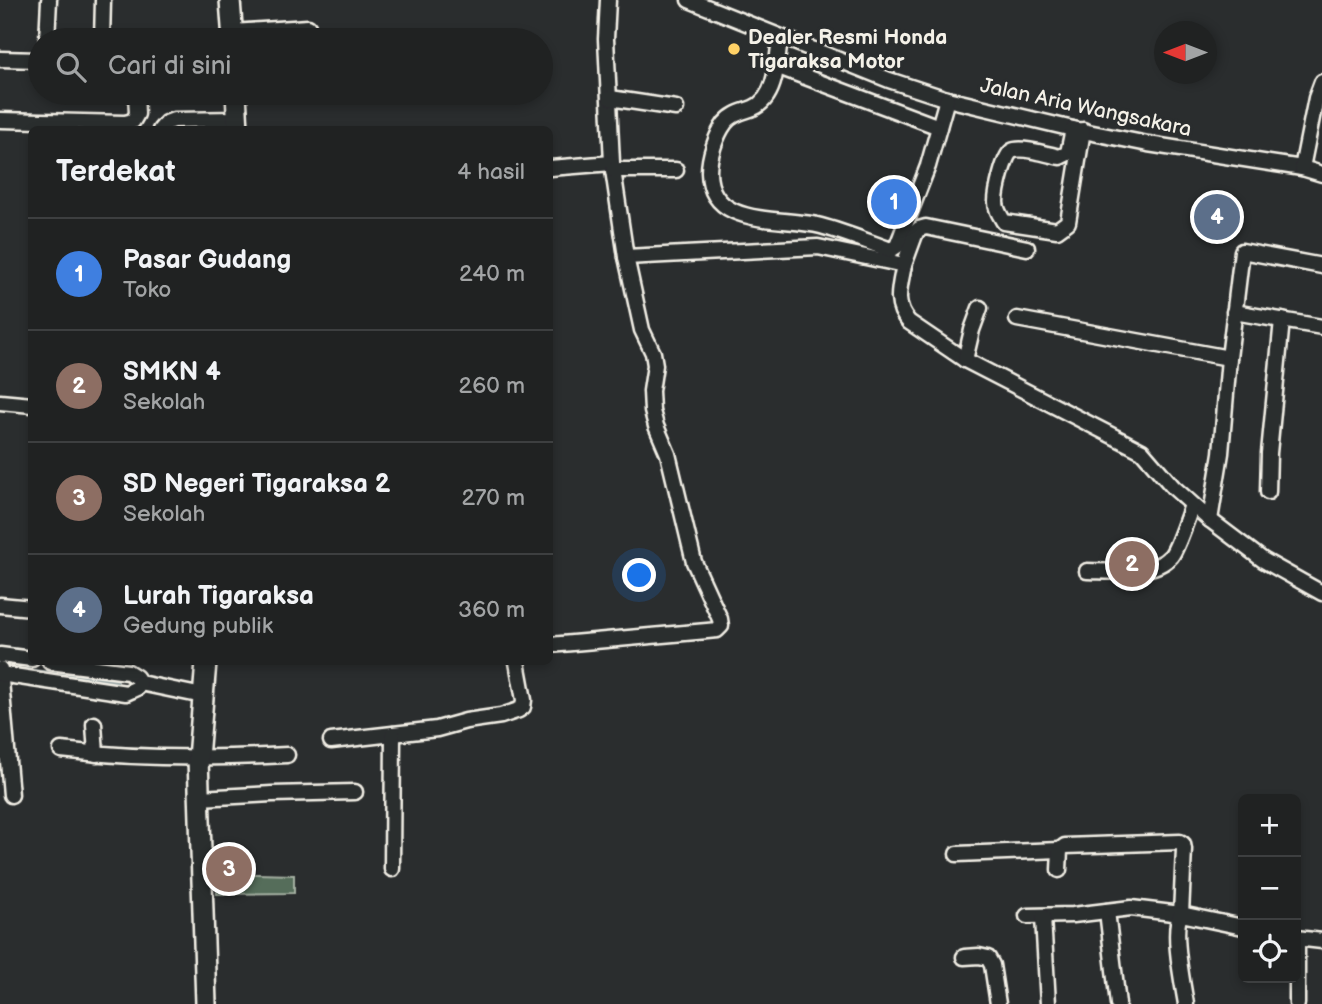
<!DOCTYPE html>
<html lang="id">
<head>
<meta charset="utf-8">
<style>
	body { margin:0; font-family:"Balsamiq Sans",sans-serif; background:#282a2a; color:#f1f3f6 }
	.controls { position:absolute; right:21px; bottom:21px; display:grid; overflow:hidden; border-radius:10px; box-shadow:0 4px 10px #0003 }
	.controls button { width:63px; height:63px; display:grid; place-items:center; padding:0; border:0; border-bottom:2px solid #3d3f40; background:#202222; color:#f1f3f6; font:35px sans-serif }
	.compass { position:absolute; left:1154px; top:21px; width:63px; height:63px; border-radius:50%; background:#202222; box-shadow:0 4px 10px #0003; rotate:270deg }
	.you { position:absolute; left:640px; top:576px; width:24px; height:24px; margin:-18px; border:5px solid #fff; border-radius:50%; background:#1a73e8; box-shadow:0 0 0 10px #1a73e833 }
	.badge { display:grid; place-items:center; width:46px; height:46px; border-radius:50%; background:#bca0f2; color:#fff; font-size:23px; font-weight:700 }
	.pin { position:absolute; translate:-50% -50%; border:4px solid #fff; box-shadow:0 2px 7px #0006 }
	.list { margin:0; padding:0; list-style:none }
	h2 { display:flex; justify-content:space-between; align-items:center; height:91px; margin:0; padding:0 28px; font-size:30px }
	h2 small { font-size:23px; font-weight:400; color:#a2a4a5 }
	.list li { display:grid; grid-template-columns:46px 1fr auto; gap:21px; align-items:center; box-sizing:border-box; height:112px; padding:0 28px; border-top:2px solid #3d3f40 }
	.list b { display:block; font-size:26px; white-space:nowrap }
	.list p { margin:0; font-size:23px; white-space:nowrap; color:#a2a4a5 }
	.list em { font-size:23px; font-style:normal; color:#a2a4a5 }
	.icon { flex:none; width:38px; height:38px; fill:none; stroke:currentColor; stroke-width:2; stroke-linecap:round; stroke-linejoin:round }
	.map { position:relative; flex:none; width:1322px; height:1004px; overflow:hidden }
	.search { position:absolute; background:#202222; box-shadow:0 4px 10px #0003; left:28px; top:28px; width:525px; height:77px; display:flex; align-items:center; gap:18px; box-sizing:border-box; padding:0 24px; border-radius:38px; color:#a2a4a5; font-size:26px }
	.panel { position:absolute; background:#202222; box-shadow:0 4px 10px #0003; left:28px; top:126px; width:525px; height:539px; border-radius:10px }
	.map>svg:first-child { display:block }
</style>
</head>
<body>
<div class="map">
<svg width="1322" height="1004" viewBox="0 0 1322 1004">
	<rect width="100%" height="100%" fill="#2a2d2e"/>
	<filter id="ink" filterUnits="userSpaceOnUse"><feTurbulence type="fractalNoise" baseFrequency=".0143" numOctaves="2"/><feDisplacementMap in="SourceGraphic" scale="14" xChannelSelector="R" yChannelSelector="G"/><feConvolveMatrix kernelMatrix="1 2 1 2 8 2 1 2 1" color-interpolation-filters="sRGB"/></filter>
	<g filter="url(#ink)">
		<path fill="#546d5a" stroke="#a4afa1" stroke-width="2" d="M217 873 294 875V893L217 894Z"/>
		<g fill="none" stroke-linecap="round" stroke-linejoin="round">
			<path stroke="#8d9d9e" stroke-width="3.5" d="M11 668 117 681"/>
			<defs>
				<g id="minor">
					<path d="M608 0 606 39 612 163 626 257 818 247 904 265C900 286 893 305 909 322L965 360 1142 451 1173 487 1210 520 1263 560 1322 593"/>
					<path d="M689 0 889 80 947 99 1073 129 1148 144 1302 168 1322 174"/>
					<path d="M232 32 308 27"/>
					<path d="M780 37C777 60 777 98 753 108 743 112 733 113 725 123 716 135 709 157 709 172 710 229 782 216 821 226 844 232 868 242 891 250L897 246 928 166 947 99"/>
					<path d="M47 40 49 0"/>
					<path d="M102 40 103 0"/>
					<path d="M0 59 40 60"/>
					<path d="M776 66 939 127"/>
					<path d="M610 98 676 108"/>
					<path d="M0 120 125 123 133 121 137 114 136 93"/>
					<path d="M1073 129 1068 153 1060 157C1050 155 1021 146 1012 151 1004 155 996 192 996 202 996 210 1000 215 1004 222L1057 230 1068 222 1083 130"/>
					<path d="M160 130 166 123 174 120 238 119"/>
					<path d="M550 168 612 163"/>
					<path d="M1302 168 1316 98 1322 82"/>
					<path d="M613 170H676"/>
					<path d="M904 265 916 232 919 229 926 227 1027 248"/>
					<path d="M1234 312 1322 327"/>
					<path d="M1017 319 1229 358"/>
					<path d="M965 360 972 330 980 308"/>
					<path d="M0 402 32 405"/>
					<path d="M1268 492 1269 453 1282 320"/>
					<path d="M1210 520 1221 453 1229 358 1242 251 1322 266"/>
					<path d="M1087 571C1110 571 1154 576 1171 556 1177 549 1188 516 1192 505"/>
					<path d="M0 605 32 608"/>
					<path d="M550 645 707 631 717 630 721 626 720 619 694 562 668 454 656 426 652 411 651 391 655 365 653 353 642 330 626 257"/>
					<path d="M0 655 32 659"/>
					<path d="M50 662 128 672 136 677 140 683 203 696"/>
					<path d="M0 669 11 795"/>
					<path d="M0 674 126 693 137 688 140 683"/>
					<path d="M94 724 96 754"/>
					<path d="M331 741 437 729 466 721 501 716 519 710 523 707 524 700 517 662"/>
					<path d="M61 750C136 759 212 759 287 755"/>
					<path d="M199 798 272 794 355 792"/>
					<path d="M957 854 1060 850"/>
					<path d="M392 869 393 734"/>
					<path d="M1107 911 1118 1004"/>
					<path d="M1027 916 1073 915 1131 908 1181 914 1184 849 1183 844 1180 842 1065 846 1060 850 1059 870"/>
					<path d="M1043 917 1048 1004"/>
					<path d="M1296 938 1322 941"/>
					<path d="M1297 938V1004"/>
					<path d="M964 957 979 956 988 958 992 965 998 1004"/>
					<path d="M1186 1004C1183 985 1171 929 1181 914L1243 927"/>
				</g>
				<g id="major">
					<path d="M230 0 233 40"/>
					<path d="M236 93 238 130"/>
					<path d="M206 662 198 758 206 1004"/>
				</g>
			</defs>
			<use href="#minor" stroke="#f4f1e8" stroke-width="19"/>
			<use href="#major" stroke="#f4f1e8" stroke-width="24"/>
			<use href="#minor" stroke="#2a2d2e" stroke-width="14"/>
			<use href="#major" stroke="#2a2d2e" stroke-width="19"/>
		</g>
	</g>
	<circle fill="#ffd166" stroke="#2a2d2e" stroke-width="2.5" cx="734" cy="49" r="7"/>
	<g text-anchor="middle" stroke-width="6" stroke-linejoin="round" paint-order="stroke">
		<g font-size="21" font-weight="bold" fill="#f4f1e8" stroke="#2a2d2e" text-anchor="start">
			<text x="748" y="44">Dealer Resmi Honda<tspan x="748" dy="24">Tigaraksa Motor</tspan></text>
		</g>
		<g font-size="21" fill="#f4f1e8" stroke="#2a2d2e">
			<text transform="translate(1086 107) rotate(12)" y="7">Jalan Aria Wangsakara</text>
		</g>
	</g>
</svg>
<div class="controls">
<button>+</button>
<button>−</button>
<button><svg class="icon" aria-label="locate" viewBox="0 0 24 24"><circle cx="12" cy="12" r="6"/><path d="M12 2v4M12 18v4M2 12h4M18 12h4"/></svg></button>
</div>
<svg class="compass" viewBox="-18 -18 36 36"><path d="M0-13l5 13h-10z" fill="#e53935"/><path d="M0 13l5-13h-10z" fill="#a2a4a5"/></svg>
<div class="you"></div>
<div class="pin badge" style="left:894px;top:202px;background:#3f7fe0">1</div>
<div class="pin badge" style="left:1132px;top:564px;background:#8d6e63">2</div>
<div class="pin badge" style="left:229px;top:869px;background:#8d6e63">3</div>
<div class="pin badge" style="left:1217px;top:217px;background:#5c6f8a">4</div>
<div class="search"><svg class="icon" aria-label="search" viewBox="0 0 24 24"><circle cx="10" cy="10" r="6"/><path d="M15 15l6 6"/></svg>Cari di sini</div>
<section class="panel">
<h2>Terdekat<small>4 hasil</small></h2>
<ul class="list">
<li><span class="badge" style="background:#3f7fe0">1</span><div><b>Pasar Gudang</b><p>Toko</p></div><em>240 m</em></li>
<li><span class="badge" style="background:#8d6e63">2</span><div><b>SMKN 4</b><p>Sekolah</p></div><em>260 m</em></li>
<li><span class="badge" style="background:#8d6e63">3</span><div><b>SD Negeri Tigaraksa 2</b><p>Sekolah</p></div><em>270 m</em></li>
<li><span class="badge" style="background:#5c6f8a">4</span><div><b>Lurah Tigaraksa</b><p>Gedung publik</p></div><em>360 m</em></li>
</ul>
</section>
</div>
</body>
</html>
